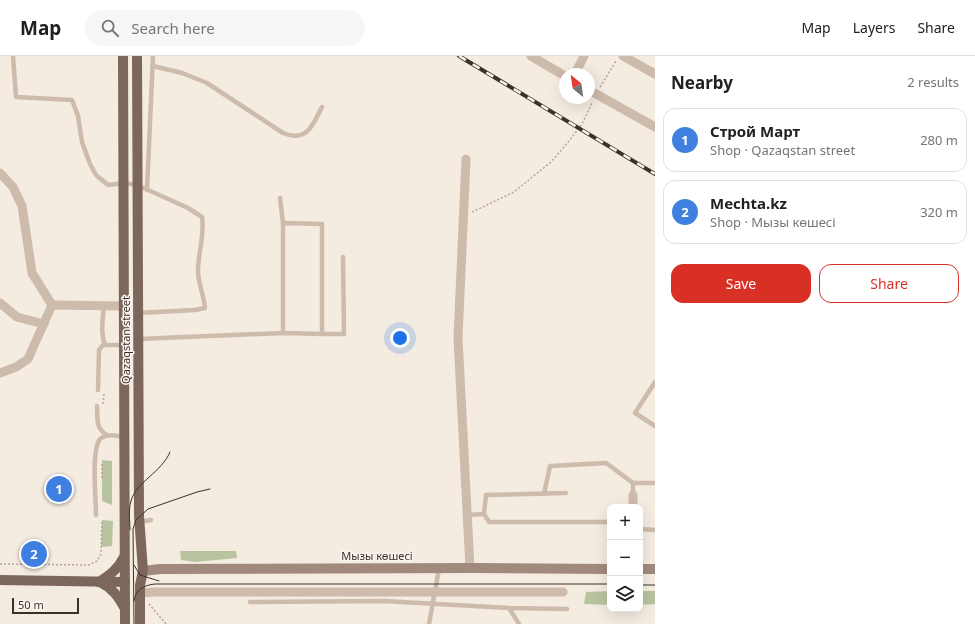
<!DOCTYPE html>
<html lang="en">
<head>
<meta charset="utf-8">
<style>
	body { margin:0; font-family:"Noto Sans",sans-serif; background:#f6f6f6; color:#202124 }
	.controls { position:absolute; right:12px; bottom:12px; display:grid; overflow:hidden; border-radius:8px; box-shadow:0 4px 16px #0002 }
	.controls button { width:36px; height:36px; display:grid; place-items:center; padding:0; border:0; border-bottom:1px solid #e0e0e0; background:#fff; color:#202124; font:20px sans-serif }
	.compass { position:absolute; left:559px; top:12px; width:36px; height:36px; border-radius:50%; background:#fff; box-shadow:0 4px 16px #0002; rotate:331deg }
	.scale { position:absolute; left:12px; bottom:10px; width:67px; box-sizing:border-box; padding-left:4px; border:2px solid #3b302b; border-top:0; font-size:11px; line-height:14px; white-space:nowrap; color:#3b302b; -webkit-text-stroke:3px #fbf5ee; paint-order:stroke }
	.you { position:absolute; left:400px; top:282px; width:14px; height:14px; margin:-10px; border:3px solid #fff; border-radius:50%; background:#1a73e8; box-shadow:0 0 0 6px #1a73e833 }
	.badge { display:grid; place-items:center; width:26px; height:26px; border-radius:50%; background:#d93025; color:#fff; font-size:13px; font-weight:700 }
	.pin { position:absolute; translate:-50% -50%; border:2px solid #fff; box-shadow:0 1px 4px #0006 }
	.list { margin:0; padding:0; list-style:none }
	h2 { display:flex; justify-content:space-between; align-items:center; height:52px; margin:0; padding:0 16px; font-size:17px }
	h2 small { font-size:13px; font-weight:400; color:#757577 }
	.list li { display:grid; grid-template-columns:26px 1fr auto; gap:12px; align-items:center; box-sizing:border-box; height:64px; margin:0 8px 8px; padding:0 8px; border:1px solid #e0e0e0; border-radius:12px }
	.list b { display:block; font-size:15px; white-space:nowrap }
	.list p { margin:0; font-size:13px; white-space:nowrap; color:#757577 }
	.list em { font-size:13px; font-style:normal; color:#757577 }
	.actions { display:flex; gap:8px; padding:12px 16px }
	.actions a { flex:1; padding:9px 0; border:1px solid #d93025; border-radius:12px; text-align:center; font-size:14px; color:#d93025 }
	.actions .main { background:#d93025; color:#fff }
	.icon { flex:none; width:22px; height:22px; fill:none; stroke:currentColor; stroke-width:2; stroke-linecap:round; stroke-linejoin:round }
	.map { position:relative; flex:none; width:655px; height:568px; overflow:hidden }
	header { display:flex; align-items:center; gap:24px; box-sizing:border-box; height:56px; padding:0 20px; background:#fff; border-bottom:1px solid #e0e0e0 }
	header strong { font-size:19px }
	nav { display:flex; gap:22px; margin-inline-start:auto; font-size:14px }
	.search { width:280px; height:36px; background:#f6f6f6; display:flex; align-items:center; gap:10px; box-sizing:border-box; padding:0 14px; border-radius:22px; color:#757577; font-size:15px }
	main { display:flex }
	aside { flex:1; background:#fff }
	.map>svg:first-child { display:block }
</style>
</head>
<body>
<header>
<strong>Map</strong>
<div class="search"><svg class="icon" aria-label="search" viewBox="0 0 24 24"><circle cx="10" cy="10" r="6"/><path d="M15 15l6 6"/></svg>Search here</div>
<nav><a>Map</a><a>Layers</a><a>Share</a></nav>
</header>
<main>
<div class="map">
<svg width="655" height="568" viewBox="0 0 655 568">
	<rect width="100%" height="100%" fill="#f4ebe1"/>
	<g fill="#b8c4a0">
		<path d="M102 404 112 405V449L102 445Z"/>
		<path d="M102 464 113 465 112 490 101 491Z"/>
		<path d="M180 495H236L237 502 195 506 181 504Z"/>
		<path d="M610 535V549L584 548 586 536Z"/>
		<path d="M640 535H655V548L640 549Z"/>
	</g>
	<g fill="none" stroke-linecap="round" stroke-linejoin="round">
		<g stroke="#b9a596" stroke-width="1.5" stroke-dasharray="2 2" stroke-linecap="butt">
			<path d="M600 31 616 5"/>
			<path d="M472 156 514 136 551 106 569 85 582 68 592 47"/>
			<path d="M103 348 104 338"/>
			<path d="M102 422V406"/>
			<path d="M0 508 89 509 97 505 101 498 102 464"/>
			<path d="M149 548 166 568"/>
		</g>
		<g stroke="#cdbbac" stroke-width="4.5">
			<path d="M13 0 16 41 72 44 78 60 82 86 90 108 96 119 108 129 124 127 137 129 188 152 202 161C205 179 198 197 198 215 198 227 204 240 205 252L195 254 138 257"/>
			<path d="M153 10 182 17 207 27 283 77C308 87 313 68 322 51"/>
			<path d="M147 134 153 0"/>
			<path d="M280 142 283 167"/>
			<path d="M104 249C103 262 100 276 105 289"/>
			<path d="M322 278H344L343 201"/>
			<path d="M138 283 283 277V167L322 168V278L283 277"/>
			<path d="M655 326 635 357 655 370"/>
			<path d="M98 334 99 294 103 289H124"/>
			<path d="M97 350C98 363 95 372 107 379"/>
			<path d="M633 427H655"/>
			<path d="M544 438 550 410 606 407 633 427V439"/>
			<path d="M484 458 486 439 566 437"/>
			<path d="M96 459C96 443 91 394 100 383 106 377 117 380 124 381"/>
			<path d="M467 459 484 458 489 466H610"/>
			<path d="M140 466 151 464"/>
			<path d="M640 473 655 474"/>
			<path d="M250 546 384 545 509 552 567 553"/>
			<path d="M509 552 519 568"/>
			<path d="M429 568 439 513"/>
		</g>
		<g stroke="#cdbbac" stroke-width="9">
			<path d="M531 0 565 20"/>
			<path d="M623 0 655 18"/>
			<path d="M575 18 584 0"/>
			<path d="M589 34 655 71"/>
			<path d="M466 103 458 282 470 512"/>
			<path d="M0 117 13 131 22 150 32 217 52 249"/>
			<path d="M0 247 17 261 44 268"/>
			<path d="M0 317 16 311 28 303 52 249 124 250"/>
			<path d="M633 451V439"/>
			<path d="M140 537 155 536H563"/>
		</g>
		<g stroke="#a18a7d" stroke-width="10">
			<path d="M640 513H655"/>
			<path d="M143 515 160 513 475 512 610 513"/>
		</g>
		<g stroke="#7d675c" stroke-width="10">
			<path d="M123 0 125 568"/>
			<path d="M137 0 139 460 143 515 140 529V568"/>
			<path d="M0 524 125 526"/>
			<path d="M99 526C110 519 118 513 124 501"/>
			<path d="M100 526C112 532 118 540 124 551"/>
		</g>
		<g stroke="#3b302b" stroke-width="1">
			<path d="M130 474C130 465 128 454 131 445 136 426 162 416 170 396"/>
			<path d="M134 509 140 519 159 525"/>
			<path d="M640 529H655"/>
			<path d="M134 545C135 534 144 529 155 528H610"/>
			<path d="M134 568 133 473 136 464 148 453 197 436 210 433"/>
		</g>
		<defs>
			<path id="rail" d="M459 0 655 118"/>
		</defs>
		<use href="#rail" stroke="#3b302b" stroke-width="4"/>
		<use href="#rail" stroke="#fbf5ee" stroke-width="2.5" stroke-dasharray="8" stroke-linecap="butt"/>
	</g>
	<g text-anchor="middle" stroke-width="3" stroke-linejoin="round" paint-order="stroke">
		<g font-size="11" fill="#3b302b" stroke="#fbf5ee">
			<text transform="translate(126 284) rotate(-90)" y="4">Qazaqstan street</text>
			<text x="377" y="504">Мызы көшесі</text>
		</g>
	</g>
</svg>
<div class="controls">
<button>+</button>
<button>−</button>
<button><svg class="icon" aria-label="layers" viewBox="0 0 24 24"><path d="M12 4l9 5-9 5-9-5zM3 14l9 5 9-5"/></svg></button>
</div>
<svg class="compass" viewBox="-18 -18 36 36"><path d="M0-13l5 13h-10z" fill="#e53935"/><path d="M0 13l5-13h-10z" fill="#757577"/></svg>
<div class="scale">50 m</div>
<div class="you"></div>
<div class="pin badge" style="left:59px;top:433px;background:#3f7fe0">1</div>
<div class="pin badge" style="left:34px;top:498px;background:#3f7fe0">2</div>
</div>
<aside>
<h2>Nearby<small>2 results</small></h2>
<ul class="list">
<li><span class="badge" style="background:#3f7fe0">1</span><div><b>Строй Март</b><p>Shop · Qazaqstan street</p></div><em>280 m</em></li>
<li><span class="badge" style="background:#3f7fe0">2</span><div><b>Mechta.kz</b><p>Shop · Мызы көшесі</p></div><em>320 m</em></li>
</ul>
<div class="actions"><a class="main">Save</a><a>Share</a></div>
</aside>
</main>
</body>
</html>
